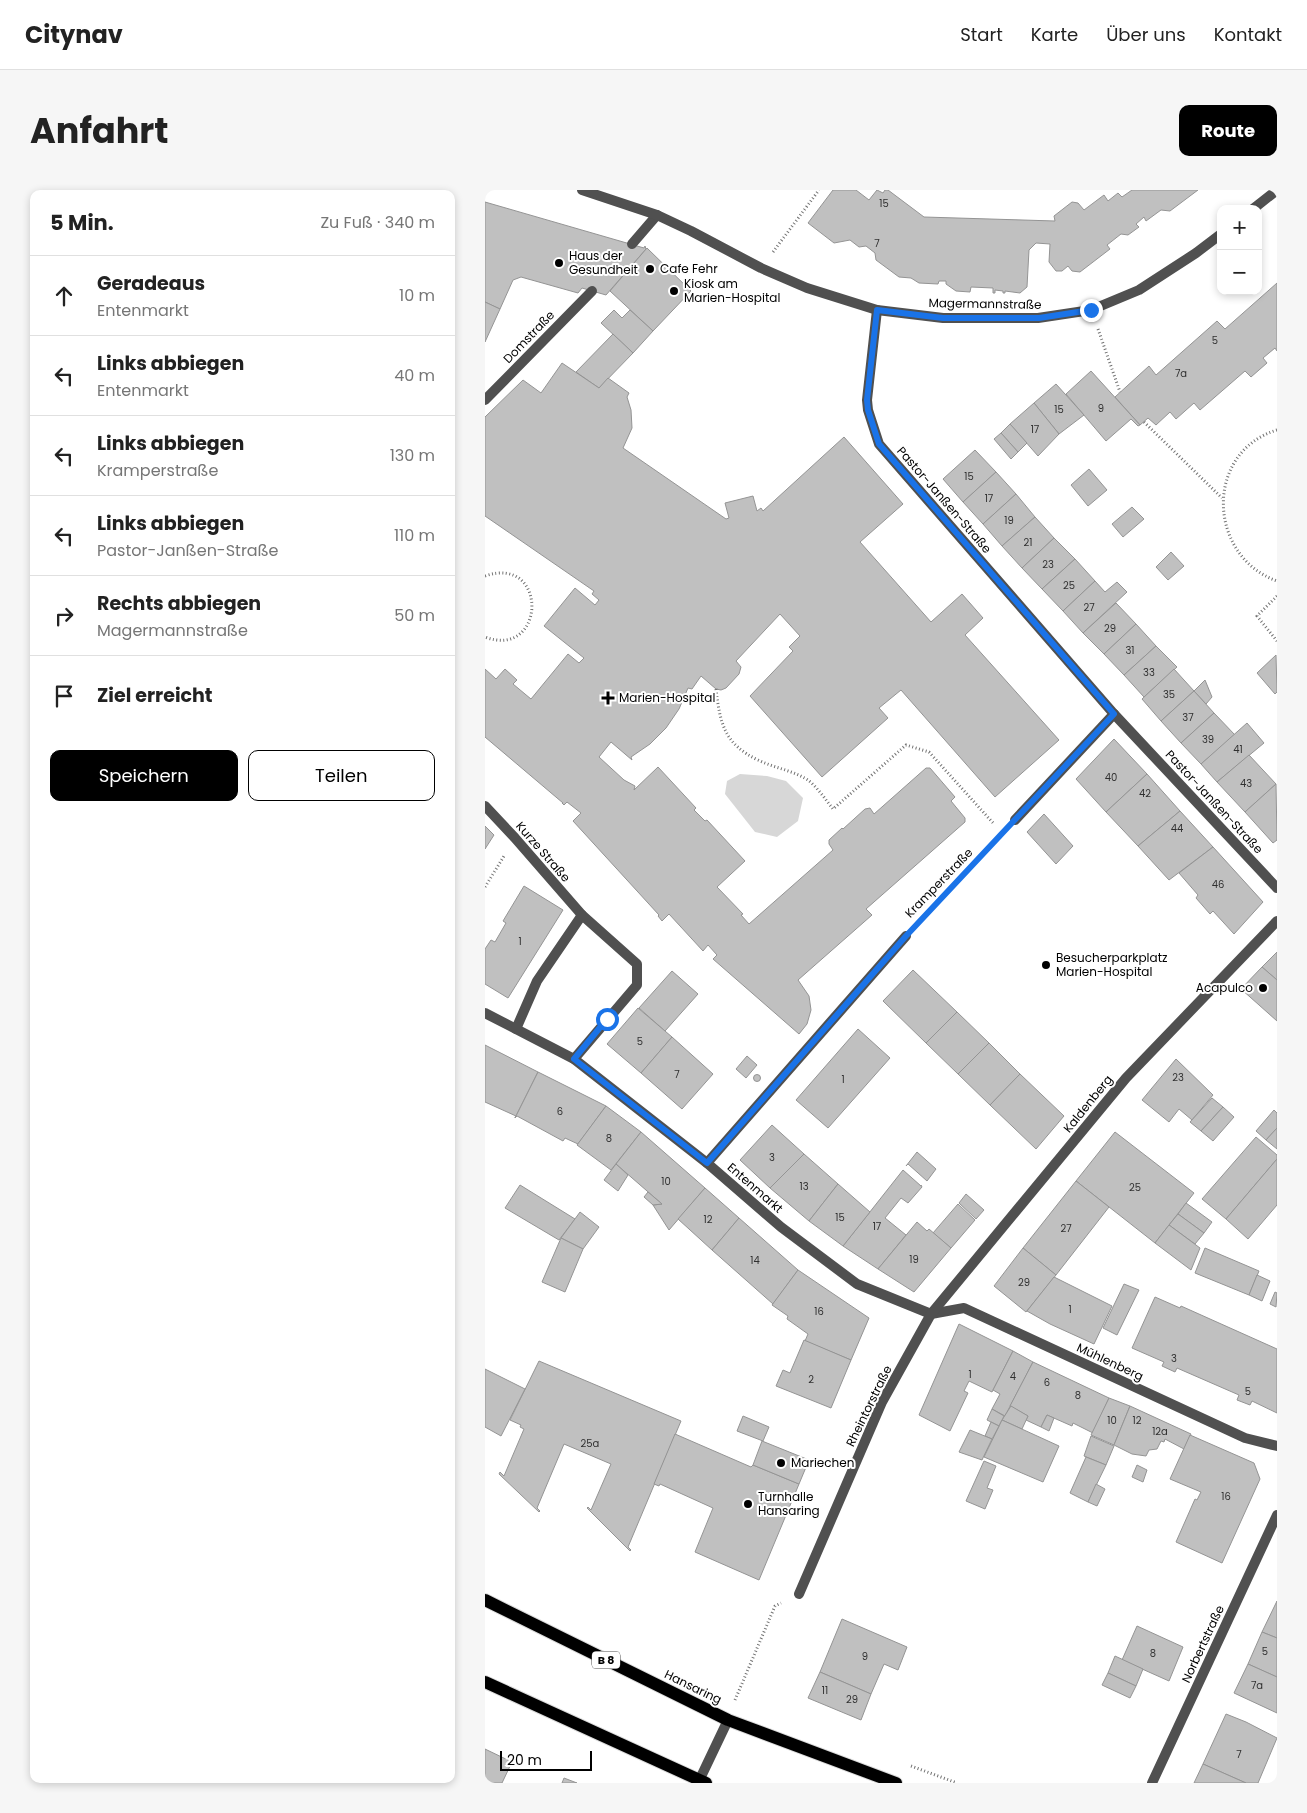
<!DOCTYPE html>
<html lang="de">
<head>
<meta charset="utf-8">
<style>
	body { margin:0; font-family:Poppins,sans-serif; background:#f6f6f6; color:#222 }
	.controls { position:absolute; right:15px; top:15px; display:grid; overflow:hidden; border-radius:10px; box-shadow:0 2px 8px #0003 }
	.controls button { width:45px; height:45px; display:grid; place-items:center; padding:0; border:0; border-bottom:1px solid #e0e0e0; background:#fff; color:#222; font:25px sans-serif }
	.scale { position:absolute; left:15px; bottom:12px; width:92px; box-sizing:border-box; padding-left:5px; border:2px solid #000; border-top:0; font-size:14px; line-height:18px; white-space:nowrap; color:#000; -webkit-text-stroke:4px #fff; paint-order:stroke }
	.stop { position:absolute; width:15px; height:15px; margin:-11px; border:4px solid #1a73e8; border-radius:50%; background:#fff }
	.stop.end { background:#1a73e8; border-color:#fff; box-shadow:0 1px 5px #0008 }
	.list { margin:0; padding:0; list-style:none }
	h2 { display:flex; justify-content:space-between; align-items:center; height:65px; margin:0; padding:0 20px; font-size:21px }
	h2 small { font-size:16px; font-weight:400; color:#767676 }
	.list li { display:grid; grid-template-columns:32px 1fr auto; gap:15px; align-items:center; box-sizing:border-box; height:80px; padding:0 20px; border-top:1px solid #e0e0e0 }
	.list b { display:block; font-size:19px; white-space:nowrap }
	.list p { margin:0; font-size:16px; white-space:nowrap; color:#767676 }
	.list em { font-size:16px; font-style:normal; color:#767676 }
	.actions { display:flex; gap:10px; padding:15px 20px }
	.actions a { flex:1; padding:11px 0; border:1px solid #000; border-radius:10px; text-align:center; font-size:18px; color:#000 }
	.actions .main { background:#000; color:#fff }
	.icon { flex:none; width:28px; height:28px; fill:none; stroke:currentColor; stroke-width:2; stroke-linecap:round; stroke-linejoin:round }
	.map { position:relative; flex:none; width:792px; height:1593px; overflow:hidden; border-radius:10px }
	header { display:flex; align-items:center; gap:30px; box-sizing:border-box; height:70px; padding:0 25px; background:#fff; border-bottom:1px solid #e0e0e0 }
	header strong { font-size:24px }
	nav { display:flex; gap:28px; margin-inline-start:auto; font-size:18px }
	.intro { display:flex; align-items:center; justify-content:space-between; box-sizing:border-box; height:120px; padding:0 30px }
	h1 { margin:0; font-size:35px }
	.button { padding:12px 22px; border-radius:10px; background:#000; color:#fff; font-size:18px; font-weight:700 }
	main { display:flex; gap:30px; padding:0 30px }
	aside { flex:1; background:#fff; border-radius:10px; box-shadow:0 2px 8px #0003 }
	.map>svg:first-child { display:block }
</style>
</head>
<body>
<header>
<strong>Citynav</strong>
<nav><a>Start</a><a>Karte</a><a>Über uns</a><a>Kontakt</a></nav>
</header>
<div class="intro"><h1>Anfahrt</h1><a class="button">Route</a></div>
<main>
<aside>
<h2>5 Min.<small>Zu Fuß · 340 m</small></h2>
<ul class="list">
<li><svg class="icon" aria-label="ahead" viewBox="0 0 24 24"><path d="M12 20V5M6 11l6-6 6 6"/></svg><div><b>Geradeaus</b><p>Entenmarkt</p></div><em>10 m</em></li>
<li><svg class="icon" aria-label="left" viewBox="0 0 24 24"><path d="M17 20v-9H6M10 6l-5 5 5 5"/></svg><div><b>Links abbiegen</b><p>Entenmarkt</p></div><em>40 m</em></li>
<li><svg class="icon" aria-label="left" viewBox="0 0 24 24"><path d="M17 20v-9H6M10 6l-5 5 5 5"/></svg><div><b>Links abbiegen</b><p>Kramperstraße</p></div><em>130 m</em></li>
<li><svg class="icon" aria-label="left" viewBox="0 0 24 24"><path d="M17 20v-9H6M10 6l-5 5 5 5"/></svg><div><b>Links abbiegen</b><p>Pastor-Janßen-Straße</p></div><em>110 m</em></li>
<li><svg class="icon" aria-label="right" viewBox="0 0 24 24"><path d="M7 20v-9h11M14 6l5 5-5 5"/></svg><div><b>Rechts abbiegen</b><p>Magermannstraße</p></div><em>50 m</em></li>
<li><svg class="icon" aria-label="arrive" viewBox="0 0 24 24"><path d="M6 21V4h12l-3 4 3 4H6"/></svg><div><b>Ziel erreicht</b></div></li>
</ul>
<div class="actions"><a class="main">Speichern</a><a>Teilen</a></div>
</aside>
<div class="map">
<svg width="792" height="1593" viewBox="0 0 792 1593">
	<rect width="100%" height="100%" fill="#fff"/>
	<path fill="#d7d7d7" d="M255 584 282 586 301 591 318 608 313 631 292 647 270 642 240 604 242 591Z"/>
	<g fill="#c0c0c0" stroke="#949494">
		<path d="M348 0H371L384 10 392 0 398 3 400 0H403L439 27 570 31 569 26 587 12 593 13 599 20 619 5 623 11 633 3 637 7 647 0H713L685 21 676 20 661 31 659 27 651 34 654 37 643 45 636 44 622 55 625 59 595 82 587 81 583 76 577 81H571L564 72 565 54 551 53 544 60 542 97 535 103 520 101V103H518V101L510 100V103H508V98L486 97 485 102 471 101 461 94V91H454L453 94 434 93 426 88 414 87 391 70 390 63 381 56 374 57 365 50 349 53 323 33Z"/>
		<path d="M0 12 159 58 160 56 161 59 121 105 97 98 93 103 36 87 28 90 15 119 0 112Z"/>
		<path d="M162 58 206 101 168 141 125 101Z"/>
		<path d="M792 93V161L790 158 778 168 782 173 766 187 760 181 715 220 709 213 691 229 685 222 671 235 663 228 655 235 630 207 664 176 671 185 732 131 740 139Z"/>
		<path d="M0 112 15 119 0 152Z"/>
		<path d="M129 120 137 128 145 120 168 141 148 163 116 133Z"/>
		<path d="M128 144 148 163 114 198 91 182Z"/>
		<path d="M77 173 114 198 123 188 144 203 142 207 146 220 147 238 138 258 241 329 244 328 240 313 268 306 272 321 276 318 278 321 359 247 418 314 375 352 446 432 477 404 498 428 480 445 574 550 510 607 416 500 394 518 403 528 337 587 265 506 308 461 304 457 315 446 295 424 251 471 256 477 254 484 241 498 236 500 231 499 216 486 207 499 203 498 194 519 181 538 165 554 146 567 147 570 126 552 114 567 139 590 150 596 149 600 173 577 211 618 209 620 220 631 222 630 260 671 232 697 258 724 256 725 264 734 348 660 344 654V650L357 638 358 639 380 619 385 618 389 624 441 578H445L470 607 466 611 480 628V632L381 719 387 725 313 790 324 806 326 820 322 834 314 844 228 769 232 765 223 755 218 761 184 724 177 731 173 726 174 725 88 631 96 623 82 612 79 615 77 613H78L0 547V479L11 489 20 479 32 490 28 494 46 509 83 464 94 473 99 468 59 436 90 398 110 415 114 410 107 404 109 401 0 326V227L38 190 56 203Z"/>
		<path d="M606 181 655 235 653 236 646 229 621 251 581 204Z"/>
		<path d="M571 194 599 225 574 244 549 213Z"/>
		<path d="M549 213 574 244 553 266 525 234Z"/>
		<path d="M525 234 542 253 533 262 516 243Z"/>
		<path d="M516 243 533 262 526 269 509 249Z"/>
		<path d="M490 260 511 282 478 312 458 289Z"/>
		<path d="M604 279 622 300 603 316 586 295Z"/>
		<path d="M511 282 531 304 498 334 478 312Z"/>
		<path d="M531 304 550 327 517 356 498 334Z"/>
		<path d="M647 317 659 329 638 347 627 334Z"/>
		<path d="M550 327 569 348 537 378 517 356Z"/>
		<path d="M569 348 590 369 557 399 537 378Z"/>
		<path d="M686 362 699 376 683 390 671 377Z"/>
		<path d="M590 369 610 391 578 421 557 399Z"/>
		<path d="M610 391 620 402 632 392 642 402 598 443 578 421Z"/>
		<path d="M631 413 651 434 619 464 598 443Z"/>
		<path d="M651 434 671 456 639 485 619 464Z"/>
		<path d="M671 456 692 477 659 507 639 485Z"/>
		<path d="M791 465 792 502 790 504 772 483Z"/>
		<path d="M689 479 709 501 676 531 657 509Z"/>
		<path d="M720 490 727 507 721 514 709 501Z"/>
		<path d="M709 501 729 523 696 553 676 531Z"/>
		<path d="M729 523 750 545 716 574 696 553Z"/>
		<path d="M762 533 779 553 732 592 716 574Z"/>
		<path d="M629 549 662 584 621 622 591 589Z"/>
		<path d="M764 565 791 594 760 622 732 592Z"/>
		<path d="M662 584 695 621 653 656 621 622Z"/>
		<path d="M791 594 792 650 788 653 760 622Z"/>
		<path d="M695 621 728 657 684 690 653 656Z"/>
		<path d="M559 624 588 656 571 674 542 642Z"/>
		<path d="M0 636 9 645 0 659Z"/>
		<path d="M728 657 778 712 749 744 728 721 725 724 711 708 713 705 694 683Z"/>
		<path d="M39 696 78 720 23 808 0 794V759L6 750 10 752 21 733 18 731Z"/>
		<path d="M792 762V790L777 777Z"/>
		<path d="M777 777 792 790V831L756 799Z"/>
		<path d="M428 780 472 822 441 853 398 811Z"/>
		<path d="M187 781 213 804 180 841 154 818Z"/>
		<path d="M153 818 187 847 156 883 122 854Z"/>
		<path d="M472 822 504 853 473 884 441 853Z"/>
		<path d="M373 839 405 868 343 938 311 910Z"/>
		<path d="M187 847 228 884 197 919 156 883Z"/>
		<path d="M504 853 535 884 505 915 473 884Z"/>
		<path d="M0 855 53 882 30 928 31 926 0 912Z"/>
		<path d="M262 866 272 875 261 888 251 879Z"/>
		<path d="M691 869 728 905 707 930 694 919 684 932 657 910Z"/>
		<path d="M53 882 121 916 93 954 80 948 78 951 32 926 30 928Z"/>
		<path d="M535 884 579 926 551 959 505 915Z"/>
		<circle cx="272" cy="888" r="3.5"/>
		<path d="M727 908 738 917 716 941 705 932Z"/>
		<path d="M121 916 156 942 126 980 92 955Z"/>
		<path d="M738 917 749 927 728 951 716 941Z"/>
		<path d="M789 920 792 923V938L781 950 771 941Z"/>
		<path d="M287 935 319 964 285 998 255 970Z"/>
		<path d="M792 938V959L781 950Z"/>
		<path d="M156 942 220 998 184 1040 168 1015 177 1014 131 974Z"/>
		<path d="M630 942 709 1003 670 1053 591 991Z"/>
		<path d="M771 947 792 965V969L741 1029 717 1009Z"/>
		<path d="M432 962 451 979 442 991 423 974 421 976Z"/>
		<path d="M319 964 353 994 324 1031 285 998Z"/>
		<path d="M792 969V1015L763 1049 741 1029Z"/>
		<path d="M131 974 143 985 133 1001 119 990Z"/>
		<path d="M418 980 436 996V995L437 997 423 1013 416 1008 400 1028 421 1045 393 1079 358 1056Z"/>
		<path d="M591 991 624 1017 571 1085 538 1058Z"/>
		<path d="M353 994 385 1022 358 1056 324 1031Z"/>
		<path d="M35 995 90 1029 74 1050 20 1018Z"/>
		<path d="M220 998 254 1028 227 1060 193 1029Z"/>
		<path d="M163 1002 177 1014 168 1015 159 1007Z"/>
		<path d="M481 1004 499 1020 491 1029 474 1013Z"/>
		<path d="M701 1013 727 1032 719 1043 693 1024Z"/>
		<path d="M473 1014 490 1030 466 1058 448 1043Z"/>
		<path d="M95 1022 114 1037 98 1059 76 1048Z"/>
		<path d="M693 1024 719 1043 710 1054 684 1035Z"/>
		<path d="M254 1028 313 1080 288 1114 227 1060Z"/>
		<path d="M432 1032 442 1041 444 1039 466 1058 429 1102 393 1079Z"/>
		<path d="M684 1035 715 1058 706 1080 670 1053Z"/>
		<path d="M76 1048 98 1059 80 1102 57 1092Z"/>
		<path d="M538 1058 571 1085 541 1122 509 1096Z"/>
		<path d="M720 1058 774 1081 764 1105 710 1083Z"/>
		<path d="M313 1080 384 1128 366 1170 320 1151 323 1144 302 1129 303 1126 287 1115Z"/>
		<path d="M772 1085 785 1091 777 1111 764 1105Z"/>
		<path d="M569 1087 627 1116 609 1154 565 1134 542 1121Z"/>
		<path d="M639 1094 654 1100 632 1145 618 1138Z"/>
		<path d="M790 1102 792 1103 791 1117 785 1114Z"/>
		<path d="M670 1107 695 1118 696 1116 792 1159V1223L767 1211 765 1215 752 1210 754 1205 692 1178 690 1182 677 1176 679 1172 647 1158Z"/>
		<path d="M474 1134 528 1161 507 1202 484 1191 479 1201 483 1203 465 1241 434 1225Z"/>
		<path d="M319 1150 366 1170 346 1218 291 1196 298 1180 305 1183Z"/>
		<path d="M528 1161 548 1172 520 1226 507 1219 515 1204 508 1200Z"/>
		<path d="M54 1171 196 1231 143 1357 146 1360 145 1361 102 1318 103 1317 106 1320 126 1274 79 1254 52 1318 55 1321 54 1322 14 1284 15 1282 19 1286 39 1239 35 1237 36 1235 25 1230Z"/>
		<path d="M548 1172 624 1208 608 1243 588 1233 587 1236 562 1225 556 1237 541 1230 543 1226 525 1216Z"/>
		<path d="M0 1179 40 1199 16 1246 0 1237Z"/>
		<path d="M624 1208 645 1216 629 1255 606 1245Z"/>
		<path d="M526 1216 543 1226 537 1239 517 1230Z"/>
		<path d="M645 1216 706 1244 699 1259 680 1249 679 1252 676 1251 672 1259 664 1260 661 1266 647 1264 629 1255Z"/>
		<path d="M507 1219 519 1226 514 1236 502 1230Z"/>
		<path d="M562 1225 569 1228 564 1241 556 1237Z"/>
		<path d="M258 1226 284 1237 278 1251 252 1241Z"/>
		<path d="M517 1230 574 1256 558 1292 499 1267Z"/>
		<path d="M506 1232 514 1236 507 1249 500 1246Z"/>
		<path d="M485 1240 507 1249 497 1270 474 1262Z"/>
		<path d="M190 1244 266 1277 268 1275 314 1294 274 1390 210 1362 228 1318 175 1294 174 1296 169 1294Z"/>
		<path d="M705 1245 769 1273 775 1289 737 1373 691 1352 710 1309 712 1310 716 1302 685 1289Z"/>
		<path d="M606 1246 629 1256 621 1275 599 1266Z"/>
		<path d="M277 1251 324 1270 314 1294 268 1275Z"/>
		<path d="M601 1267 621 1275 603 1312 585 1303Z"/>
		<path d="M499 1271 511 1276 502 1298 508 1300 500 1319 481 1311Z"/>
		<path d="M652 1275 662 1280 658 1292 647 1287Z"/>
		<path d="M611 1294 620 1299 612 1316 603 1312Z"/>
		<path d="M792 1411V1448L777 1442Z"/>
		<path d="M357 1429 422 1457 413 1480 399 1474 386 1504 335 1482Z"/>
		<path d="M652 1436 698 1457 684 1491 637 1470Z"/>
		<path d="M777 1442 792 1448V1487L763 1474Z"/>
		<path d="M630 1466 658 1479 651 1496 623 1483Z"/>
		<path d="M763 1474 792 1487V1523L749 1503Z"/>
		<path d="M335 1482 386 1504 376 1530 323 1508Z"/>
		<path d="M623 1483 651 1496 645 1508 617 1495Z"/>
		<path d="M741 1524 761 1532 792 1548 773 1593H761L718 1574Z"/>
		<path d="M0 1559 27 1572 17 1593H0Z"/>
		<path d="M718 1574 761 1593H709Z"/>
		<path d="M79 1588 92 1593H77Z"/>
	</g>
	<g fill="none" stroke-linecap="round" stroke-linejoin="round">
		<defs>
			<g id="primary">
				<path d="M0 1410 243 1530 411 1593"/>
				<path d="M0 1492 221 1593"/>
			</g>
		</defs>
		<use href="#primary" stroke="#dbdbdb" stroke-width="14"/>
		<g stroke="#727272" stroke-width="3" stroke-dasharray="1 2.5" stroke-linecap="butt">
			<path d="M288 62 334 0"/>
			<path d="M613 139 635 202"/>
			<path d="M659 232 737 308"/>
			<path d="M792 240C719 262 722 366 792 391"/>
			<path d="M0 386C64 364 61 470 0 447"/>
			<path d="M792 406 772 426 792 451"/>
			<path d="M231 499C235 533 239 554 273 570 289 578 307 580 323 590 332 597 341 610 348 619L421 555 444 562 509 634"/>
			<path d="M0 697 19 666"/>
			<path d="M435 731 517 645"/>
			<path d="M250 1510 290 1416 296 1413"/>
			<path d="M426 1576 472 1593"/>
		</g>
		<g stroke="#505050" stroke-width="10">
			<path d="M147 54 172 25"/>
			<path d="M0 210 107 101"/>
		</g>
		<g stroke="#505050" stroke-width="10">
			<path d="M97 0 172 25 206 41 276 78 322 98 392 120 458 128H553L606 120 654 100 711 63 736 44"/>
			<path d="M768 19 792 0"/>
			<path d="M392 120 382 210 383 220 394 254 629 524 792 698"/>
			<path d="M0 616 30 648 97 725"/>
			<path d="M530 630 629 524"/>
			<path d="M0 823 89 869 222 973 296 1037 372 1094 446 1124"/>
			<path d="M31 839 52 791 97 725 152 774V795L89 869"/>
			<path d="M222 973 421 746"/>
			<path d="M446 1124 479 1118 760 1248 792 1256"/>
			<path d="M314 1404 397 1212 446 1124 641 888 792 731"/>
			<path d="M213 1593 243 1530"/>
			<path d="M667 1593 792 1325"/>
		</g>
		<use href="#primary" stroke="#000" stroke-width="12"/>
	</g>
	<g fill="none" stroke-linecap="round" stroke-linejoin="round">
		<path stroke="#1a73e8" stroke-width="6" d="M122 829 89 869 222 973 421 746 629 524 394 254 383 220 382 210 392 120 458 128H554L606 120"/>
	</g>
	<g fill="#000" stroke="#fff" stroke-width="2">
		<circle cx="74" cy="73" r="5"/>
		<circle cx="165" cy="79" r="5"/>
		<circle cx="189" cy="101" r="5"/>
		<path d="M120.5 500.5h5v5h5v5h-5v5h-5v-5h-5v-5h5z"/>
		<circle cx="561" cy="775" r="5"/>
		<circle cx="778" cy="798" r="5"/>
		<circle cx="296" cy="1273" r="5"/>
		<circle cx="263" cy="1314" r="5"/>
	</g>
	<g text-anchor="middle" stroke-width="4" stroke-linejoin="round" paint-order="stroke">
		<g font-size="10" fill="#303030">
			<text x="399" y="17">15</text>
			<text x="392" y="57">7</text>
			<text x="730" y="154">5</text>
			<text x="696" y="187">7a</text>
			<text x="616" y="222">9</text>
			<text x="574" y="223">15</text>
			<text x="550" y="243">17</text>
			<text x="484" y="290">15</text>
			<text x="504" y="312">17</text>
			<text x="524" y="334">19</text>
			<text x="543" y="356">21</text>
			<text x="563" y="378">23</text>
			<text x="584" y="399">25</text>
			<text x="604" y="421">27</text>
			<text x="625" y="442">29</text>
			<text x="645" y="464">31</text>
			<text x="664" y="486">33</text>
			<text x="684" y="508">35</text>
			<text x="703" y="531">37</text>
			<text x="723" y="553">39</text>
			<text x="753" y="563">41</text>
			<text x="626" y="591">40</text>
			<text x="761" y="597">43</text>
			<text x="660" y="607">42</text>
			<text x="692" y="642">44</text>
			<text x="733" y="698">46</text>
			<text x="35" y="755">1</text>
			<text x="155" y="855">5</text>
			<text x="192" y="888">7</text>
			<text x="693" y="891">23</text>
			<text x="358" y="893">1</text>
			<text x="75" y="925">6</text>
			<text x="124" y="952">8</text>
			<text x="287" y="971">3</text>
			<text x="181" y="995">10</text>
			<text x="319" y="1000">13</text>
			<text x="650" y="1001">25</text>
			<text x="355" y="1031">15</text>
			<text x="223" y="1033">12</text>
			<text x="392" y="1040">17</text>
			<text x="581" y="1042">27</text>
			<text x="429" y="1073">19</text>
			<text x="270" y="1074">14</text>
			<text x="539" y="1096">29</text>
			<text x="585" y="1123">1</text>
			<text x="334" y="1125">16</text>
			<text x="689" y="1172">3</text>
			<text x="485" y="1188">1</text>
			<text x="528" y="1190">4</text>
			<text x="326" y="1193">2</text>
			<text x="562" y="1196">6</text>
			<text x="763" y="1205">5</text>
			<text x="593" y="1209">8</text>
			<text x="627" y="1234">10</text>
			<text x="652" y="1234">12</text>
			<text x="675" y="1245">12a</text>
			<text x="105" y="1257">25a</text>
			<text x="741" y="1310">16</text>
			<text x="780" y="1465">5</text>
			<text x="668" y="1467">8</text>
			<text x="380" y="1470">9</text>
			<text x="772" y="1499">7a</text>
			<text x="340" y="1504">11</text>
			<text x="367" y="1513">29</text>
			<text x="754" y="1568">7</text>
		</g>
		<rect fill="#fff" stroke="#4c4c4c" stroke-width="1" x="107" y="1461.5" width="28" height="17" rx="4"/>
		<g font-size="11" font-weight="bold" fill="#000">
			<text x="121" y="1474">B 8</text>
		</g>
		<g font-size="12" fill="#000" stroke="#fff" text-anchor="start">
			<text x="84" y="70">Haus der<tspan x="84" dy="14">Gesundheit</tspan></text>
			<text x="175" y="83">Cafe Fehr</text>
			<text x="199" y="98">Kiosk am<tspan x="199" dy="14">Marien-Hospital</tspan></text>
			<text x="134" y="512">Marien-Hospital</text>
			<text x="571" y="772">Besucherparkplatz<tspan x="571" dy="14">Marien-Hospital</tspan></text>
			<text x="768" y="802" text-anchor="end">Acapulco</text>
			<text x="306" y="1277">Mariechen</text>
			<text x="273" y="1311">Turnhalle<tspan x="273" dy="14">Hansaring</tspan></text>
		</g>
		<g font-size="12" fill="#000" stroke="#fff">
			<text transform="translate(500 114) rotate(1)" y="4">Magermannstraße</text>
			<text transform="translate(44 147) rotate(-46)" y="4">Domstraße</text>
			<text transform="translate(459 310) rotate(49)" y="4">Pastor-Janßen-Straße</text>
			<text transform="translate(729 612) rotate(47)" y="4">Pastor-Janßen-Straße</text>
			<text transform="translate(58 662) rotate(49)" y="4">Kurze Straße</text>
			<text transform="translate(454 693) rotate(-46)" y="4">Kramperstraße</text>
			<text transform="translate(603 914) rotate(-51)" y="4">Kaldenberg</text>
			<text transform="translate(270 998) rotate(41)" y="4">Entenmarkt</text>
			<text transform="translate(625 1172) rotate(25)" y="4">Mühlenberg</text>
			<text transform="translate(384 1216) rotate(-64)" y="4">Rheintorstraße</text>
			<text transform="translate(718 1454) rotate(-65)" y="4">Norbertstraße</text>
			<text transform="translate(208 1497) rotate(26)" y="4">Hansaring</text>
		</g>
	</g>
</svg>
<div class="controls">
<button>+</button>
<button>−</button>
</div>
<div class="scale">20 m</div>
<div class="stop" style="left:122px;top:829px"></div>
<div class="stop end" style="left:606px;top:120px"></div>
</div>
</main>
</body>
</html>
